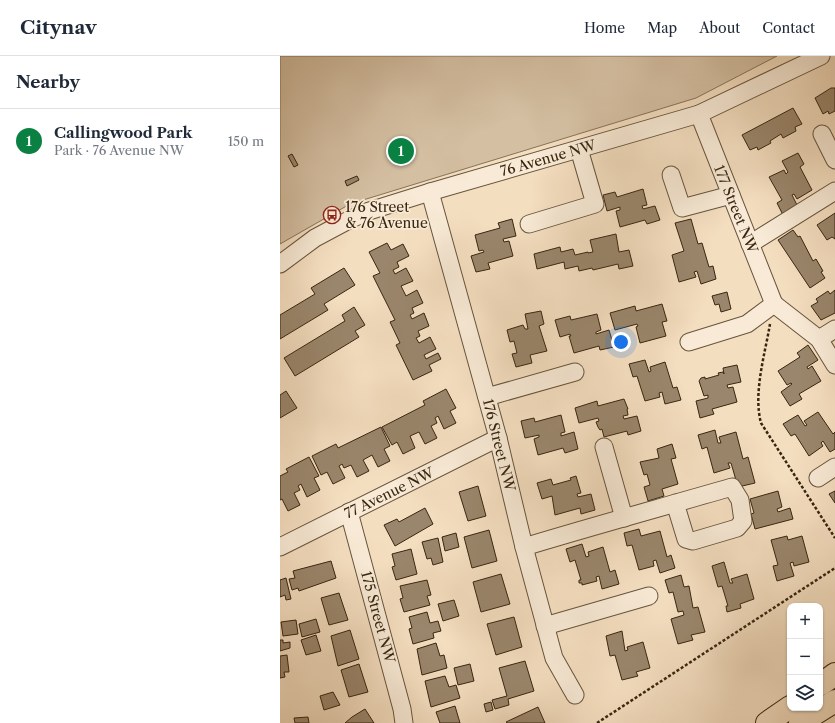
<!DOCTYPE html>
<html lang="en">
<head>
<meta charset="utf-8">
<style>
	body { margin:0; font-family:"Libre Caslon Text",serif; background:#f6f6f7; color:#1f2937 }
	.controls { position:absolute; right:12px; bottom:12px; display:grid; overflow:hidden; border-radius:8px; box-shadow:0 1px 3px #0004 }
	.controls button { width:36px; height:36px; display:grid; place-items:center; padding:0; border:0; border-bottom:1px solid #e0e1e3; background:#fff; color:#1f2937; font:20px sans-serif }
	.you { position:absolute; left:341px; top:286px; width:14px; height:14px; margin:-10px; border:3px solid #fff; border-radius:50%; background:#1a73e8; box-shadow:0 0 0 6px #1a73e833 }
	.badge { display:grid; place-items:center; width:26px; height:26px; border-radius:50%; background:#0b8043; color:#fff; font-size:13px; font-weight:700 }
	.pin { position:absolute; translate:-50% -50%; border:2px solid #fff; box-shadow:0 1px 4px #0006 }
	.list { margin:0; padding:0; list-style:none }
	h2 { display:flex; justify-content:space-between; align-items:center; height:52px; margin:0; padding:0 16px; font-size:17px }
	h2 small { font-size:13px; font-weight:400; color:#747a83 }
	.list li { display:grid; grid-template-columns:26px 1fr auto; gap:12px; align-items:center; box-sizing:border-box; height:64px; padding:0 16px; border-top:1px solid #e0e1e3 }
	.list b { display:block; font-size:15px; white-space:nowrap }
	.list p { margin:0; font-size:13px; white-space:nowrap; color:#747a83 }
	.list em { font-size:13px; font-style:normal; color:#747a83 }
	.icon { flex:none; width:22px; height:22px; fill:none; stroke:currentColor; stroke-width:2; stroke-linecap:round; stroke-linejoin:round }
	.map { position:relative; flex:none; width:555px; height:667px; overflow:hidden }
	header { display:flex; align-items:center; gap:24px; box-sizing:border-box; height:56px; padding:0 20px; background:#fff; border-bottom:1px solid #e0e1e3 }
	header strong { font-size:19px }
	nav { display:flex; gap:22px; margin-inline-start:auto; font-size:14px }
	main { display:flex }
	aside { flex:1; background:#fff }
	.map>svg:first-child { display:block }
</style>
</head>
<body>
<header>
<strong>Citynav</strong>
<nav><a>Home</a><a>Map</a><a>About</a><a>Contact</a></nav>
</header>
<main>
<aside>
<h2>Nearby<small></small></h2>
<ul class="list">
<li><span class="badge">1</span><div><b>Callingwood Park</b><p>Park · 76 Avenue NW</p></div><em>150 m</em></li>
</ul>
</aside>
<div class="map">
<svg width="555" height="667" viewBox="0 0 555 667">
	<rect width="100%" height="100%" fill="#f4dec0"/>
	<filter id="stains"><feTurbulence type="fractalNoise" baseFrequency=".005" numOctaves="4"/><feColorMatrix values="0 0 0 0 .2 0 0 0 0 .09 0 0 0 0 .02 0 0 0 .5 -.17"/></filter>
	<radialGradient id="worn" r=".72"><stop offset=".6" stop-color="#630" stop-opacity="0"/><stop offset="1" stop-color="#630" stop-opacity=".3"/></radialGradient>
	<path fill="#d4bfa2" stroke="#867259" d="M0 0H497L416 42 70 148 0 188Z"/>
	<g fill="#9a866c" stroke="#382610">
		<path d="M551 32H555V55L549 58 548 55 543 58 535 42Z"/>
		<path d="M513 52 522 68 515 71 516 75 503 82 501 78 490 85 491 87 478 94 477 91 470 94 462 79Z"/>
		<path d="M518 97 524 108 520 111 532 134 517 143 514 138 512 139 518 151 503 159 497 147 502 144 489 121 504 114 506 118 508 116 502 105Z"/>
		<path d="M12 98 18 109 14 111 8 100Z"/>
		<path d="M77 120 79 124 67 130 65 125Z"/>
		<path d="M363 133 367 149 362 150 363 153 375 150 380 164 367 168 365 164 340 171 336 155 340 154V151L327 155 323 139 335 136 337 141Z"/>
		<path d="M555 157V183L552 181 547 184 537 169Z"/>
		<path d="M232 163 236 180 223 183 224 186 229 185 233 200 208 207 210 213 196 216 191 200 204 196 203 194 199 195 195 179 220 172 218 167Z"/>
		<path d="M411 163 418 188 422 187 429 211 433 210 436 223 421 228 417 215 414 216 416 221 399 226 392 199 404 195 395 167Z"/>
		<path d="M513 174 518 181 520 180 533 205 536 203 543 215 541 216 545 222 530 232 498 184Z"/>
		<path d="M336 178 339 196 349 194 353 210 339 213 338 208 313 214 312 212 299 215 298 210 285 213 284 206 257 213 254 198 280 191 281 196 293 193 295 199 308 196V197L313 196 310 184Z"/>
		<path d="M107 187 111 194 123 188 129 200 117 206 119 211 113 214 115 218 126 212 133 225 121 230 126 240 137 234 143 247 132 252 134 257 130 259 132 263 144 257 149 270 138 275 140 280 136 282 139 287 150 281 156 293 144 299 146 303 158 297 161 303 149 309 152 315 133 324 116 289 120 287 110 266 115 264 93 220 100 217 89 196Z"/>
		<path d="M64 212 75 229 44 248 48 254 0 283V259L35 238 31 232Z"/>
		<path d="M555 234V257L541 264 531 250 538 246 536 243 548 235 550 238Z"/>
		<path d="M447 236 451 253 441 256 439 248 435 249 432 240Z"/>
		<path d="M382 248 387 265 382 266 386 280 360 287 356 271 358 270 357 268 335 274 330 257 355 250 356 255Z"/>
		<path d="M74 251 85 269 75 275 79 281 15 320 4 302 65 265 62 259Z"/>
		<path d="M261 255 264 268 259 270 267 295 250 299 252 307 236 311 232 298 237 297 234 285 230 286 227 274 243 269 245 273H248L245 258Z"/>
		<path d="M317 258 321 274 316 276V278L329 274 334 291 320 294 319 290 294 297 289 280H291L290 278 280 281 275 264 290 260 291 264Z"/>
		<path d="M528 289 538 304 527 311 528 313 532 310 541 325 519 338 522 343 510 350 501 336 512 328 511 327 507 329 498 315 520 301 517 297Z"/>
		<path d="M365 304 369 316 371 315 370 311 385 306 393 332 397 331 401 344 385 348 382 336 379 337 380 341 365 345 357 320 353 321 349 308Z"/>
		<path d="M457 309 461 326 447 329 448 332 453 331 457 346 432 353 434 358 420 362 416 345 428 342V339L424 340 419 325 421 322 425 321V323L439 319 438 317 443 316 444 318 443 312Z"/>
		<path d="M166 333 176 352 170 355 176 367 164 373 158 360 155 362 157 367 151 370 157 382 145 388 139 376 130 380 135 392 123 398 117 386 112 389 102 371 145 349 143 345Z"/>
		<path d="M6 335 17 352 0 362V339Z"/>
		<path d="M344 343 348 353H347L348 359 343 360 344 363 357 360 361 375 348 379 347 375 324 381 322 373 320 374 318 371 316 366 319 365 318 362 299 367 295 352 317 345 318 350Z"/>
		<path d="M538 356 553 378 555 376V393L550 396 543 385 541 387 543 390 529 400 515 378 511 380 503 368 518 359 525 370 527 369 524 365Z"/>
		<path d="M281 359 285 376 281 377V380L294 376 298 393 285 397 283 392 258 399 254 383 259 381V379L245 382 241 365 254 362 255 366Z"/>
		<path d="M101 371 110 390 104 393 110 405 98 411 92 399 83 404 89 415 77 421 71 409 64 412 62 408 59 410 65 422 53 428 47 416 41 419 32 400 56 388 58 392Z"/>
		<path d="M435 374 438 387H441L439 381 456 376 463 403 468 401 475 427 458 431 451 407H448L450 412 434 417 427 391 422 393 418 379Z"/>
		<path d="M392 388 396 402 391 403 398 428 382 433 384 440 368 445 364 431 370 429 367 418 364 419 360 406 379 402 377 393Z"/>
		<path d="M29 401 39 420 34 422 40 434 27 441 21 428 18 430 20 434 14 437 20 449 8 455 2 443 0 444V420L8 416 6 413Z"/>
		<path d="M296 420 301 437 297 438 298 441 311 438 315 454 301 458 300 452 275 459 272 440 262 443 257 427 271 423 273 429 291 424 290 422Z"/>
		<path d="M198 430 206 460 188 465 179 436Z"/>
		<path d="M498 435 502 451 497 453 498 456 510 452 513 463 475 473 471 458 474 457 470 443Z"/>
		<path d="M555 435V447L549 438Z"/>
		<path d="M145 452 153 468 115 490 104 469 117 463 119 466Z"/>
		<path d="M359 473 361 480 380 475 387 501 391 499 395 512 380 517 376 504 373 505 374 510 359 514 352 489 347 490 344 477Z"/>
		<path d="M209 474 217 505 192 512 184 481Z"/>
		<path d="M176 477 179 491 165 495 162 481Z"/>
		<path d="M507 480 508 484 522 480 529 506 514 510 513 506 510 507 514 520 497 525 493 510 498 509 491 484Z"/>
		<path d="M158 482 163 506 153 509 151 502 147 503 142 486Z"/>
		<path d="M302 488 306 501 309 500 308 496 323 491 330 516 335 514 339 528 322 533 319 520 316 521 317 525 302 529V527H299V524H301L295 504 290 506 286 493Z"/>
		<path d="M131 493 137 518 116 524 112 511 115 510 112 498Z"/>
		<path d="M51 505 56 522 19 535 18 532 12 534 9 523 15 522 13 515Z"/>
		<path d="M444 506 450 527H453L451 523 467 518 474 543 460 548 461 552 447 556 446 550H448L442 530 438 531 432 510Z"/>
		<path d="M221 518 230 548 201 556 193 526Z"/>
		<path d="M401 519 404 531 409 530 413 552 418 551 425 576 411 579 413 584 398 588 391 563 404 559 403 555 398 556 393 536 389 537 385 524Z"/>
		<path d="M6 522 11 543 6 544 5 539 0 541V524Z"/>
		<path d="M147 524 151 539 147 540 150 549 124 556 120 543 123 542 120 530Z"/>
		<path d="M59 537 68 564 49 569 41 542Z"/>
		<path d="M174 544 179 560 163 565 158 548Z"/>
		<path d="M147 556 150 567 158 565 161 575 153 577 154 582 133 588 129 573 132 572 129 561Z"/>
		<path d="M234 561 242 591 216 599 207 568Z"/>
		<path d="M36 563 40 576 22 581 19 568Z"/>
		<path d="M16 564 18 578 3 580 1 566Z"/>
		<path d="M70 574 79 603 58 610 51 580Z"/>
		<path d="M342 575 345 595 348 594 347 591 363 586 370 612 356 616 358 620 342 624 335 599 330 600 326 580Z"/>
		<path d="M36 579 41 595 26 599 21 584Z"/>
		<path d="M0 584H3V587L10 586V592L0 595Z"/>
		<path d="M156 587 160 600 164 599 167 612 142 619 137 593Z"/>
		<path d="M7 599 9 616H4L5 621 0 622V600Z"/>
		<path d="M245 605 254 635 228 643 229 649 215 653 212 644 227 640 219 612Z"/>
		<path d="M79 608 88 636 69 641 61 614Z"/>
		<path d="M190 608 194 625 178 629 174 612Z"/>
		<path d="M165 620 169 631 176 629 180 642 151 651 145 625Z"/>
		<path d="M53 636 60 649 44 654 40 640Z"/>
		<path d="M211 646 213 654 206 656 204 648Z"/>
		<path d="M175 650 180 667H160L156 656Z"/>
		<path d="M258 651 265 667H227L226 666Z"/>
		<path d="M85 653 94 667H65L72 661Z"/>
		<path d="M28 661 29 667H15L14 662Z"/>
	</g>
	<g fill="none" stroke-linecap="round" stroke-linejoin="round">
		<defs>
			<g id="minor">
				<path d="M419 58 494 248"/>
				<path d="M542 78 555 104"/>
				<path d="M391 119 402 152 451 139"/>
				<path d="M150 136 218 382 244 491 274 602 295 639"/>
				<path d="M249 168 315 148 299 93"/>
				<path d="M470 188 555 135"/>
				<path d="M0 208 35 182 65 166 86 156 150 136 419 58 541 0"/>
				<path d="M494 248 539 283 555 309"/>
				<path d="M539 283 555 273"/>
				<path d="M409 286 467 268 494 248"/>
				<path d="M207 341 295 316"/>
				<path d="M324 391 344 462"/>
				<path d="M538 422 555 411"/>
				<path d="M69 456 122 653 124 667"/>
				<path d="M0 491 218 382"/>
				<path d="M244 491C313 470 383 451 452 431L460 444 463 465 457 472 413 485 406 483 395 447"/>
				<path d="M265 570 369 540"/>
			</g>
			<g id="highway">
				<path d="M540 629 555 618"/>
				<path d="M487 667 510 651"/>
				<path d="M520 667 555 645"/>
			</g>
		</defs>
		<use href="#minor" stroke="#67543c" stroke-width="19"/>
		<use href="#highway" stroke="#382610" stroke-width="24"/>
		<g stroke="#382610" stroke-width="2.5" stroke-dasharray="3 2" stroke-linecap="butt">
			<path d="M490 268C485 298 473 337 481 367L555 482"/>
			<path d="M317 667 555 512"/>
		</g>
		<use href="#minor" stroke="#f8ead6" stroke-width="17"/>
		<use href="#highway" stroke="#f4dec0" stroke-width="22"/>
	</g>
	<defs>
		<symbol id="bus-ring" viewBox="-11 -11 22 22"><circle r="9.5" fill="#f8ead6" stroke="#8f2418" stroke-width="1.5"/><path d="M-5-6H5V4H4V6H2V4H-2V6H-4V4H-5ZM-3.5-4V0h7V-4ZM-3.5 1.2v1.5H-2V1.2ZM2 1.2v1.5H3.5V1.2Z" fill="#8f2418"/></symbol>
	</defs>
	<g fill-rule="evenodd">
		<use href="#bus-ring" x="42" y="149" width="20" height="20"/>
	</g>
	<g text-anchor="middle" stroke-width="3.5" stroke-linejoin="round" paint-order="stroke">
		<g font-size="14" fill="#382610" stroke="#f8ead6">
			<text transform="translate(268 102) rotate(-16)" y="5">76 Avenue NW</text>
			<text transform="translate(456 153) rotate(68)" y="5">177 Street NW</text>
			<text transform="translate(219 389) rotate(76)" y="5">176 Street NW</text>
			<text transform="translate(109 437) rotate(-26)" y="5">77 Avenue NW</text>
			<text transform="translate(98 561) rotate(75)" y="5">175 Street NW</text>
		</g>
		<g font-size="14" fill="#382610" stroke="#f8ead6" text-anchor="start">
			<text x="65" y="156">176 Street<tspan x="65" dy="16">&amp; 76 Avenue</tspan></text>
		</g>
	</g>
	<rect width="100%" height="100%" filter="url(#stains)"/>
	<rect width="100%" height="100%" fill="url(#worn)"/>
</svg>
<div class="controls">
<button>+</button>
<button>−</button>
<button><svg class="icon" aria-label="layers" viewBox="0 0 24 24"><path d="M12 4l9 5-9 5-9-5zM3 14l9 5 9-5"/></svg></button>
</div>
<div class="you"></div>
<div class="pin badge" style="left:121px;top:95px">1</div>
</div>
</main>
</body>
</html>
